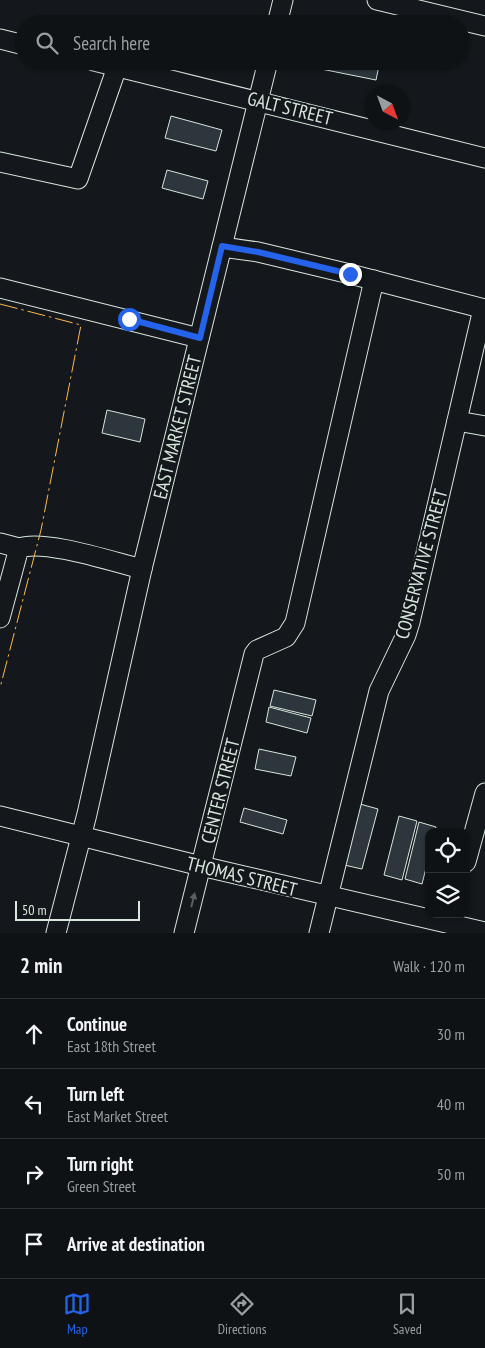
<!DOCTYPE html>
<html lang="en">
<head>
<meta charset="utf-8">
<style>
	body { margin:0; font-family:"PT Sans Narrow",sans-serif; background:#181b1e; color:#f1f3f6 }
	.controls { position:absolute; right:15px; bottom:15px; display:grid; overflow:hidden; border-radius:10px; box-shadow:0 1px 4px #0004 }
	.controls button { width:45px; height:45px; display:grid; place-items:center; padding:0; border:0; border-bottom:1px solid #2f3234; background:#0f1215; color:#f1f3f6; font:25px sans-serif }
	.compass { position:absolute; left:365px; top:85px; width:45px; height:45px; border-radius:50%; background:#0f1215; box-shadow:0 1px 4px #0004; rotate:139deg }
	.scale { position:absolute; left:15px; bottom:12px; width:125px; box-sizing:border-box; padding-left:5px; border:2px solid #d8e6dc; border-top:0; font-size:14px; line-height:18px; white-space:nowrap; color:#d8e6dc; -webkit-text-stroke:4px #14181c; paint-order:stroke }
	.stop { position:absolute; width:15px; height:15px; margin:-11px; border:4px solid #2563eb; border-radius:50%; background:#fff }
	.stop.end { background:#2563eb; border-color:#fff; box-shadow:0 1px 5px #0008 }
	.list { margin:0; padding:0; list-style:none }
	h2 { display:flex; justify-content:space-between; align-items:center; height:65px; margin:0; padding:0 20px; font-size:21px }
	h2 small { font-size:16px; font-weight:400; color:#9b9ea0 }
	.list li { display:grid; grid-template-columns:32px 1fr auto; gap:15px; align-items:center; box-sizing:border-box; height:70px; padding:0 20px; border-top:1px solid #2f3234 }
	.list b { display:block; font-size:19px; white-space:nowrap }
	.list p { margin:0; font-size:16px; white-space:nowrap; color:#9b9ea0 }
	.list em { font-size:16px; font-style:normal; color:#9b9ea0 }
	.icon { flex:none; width:28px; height:28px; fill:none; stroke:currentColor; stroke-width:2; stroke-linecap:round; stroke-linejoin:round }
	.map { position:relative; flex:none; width:485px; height:933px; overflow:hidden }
	.search { position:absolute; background:#0f1215; box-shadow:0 1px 4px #0004; left:15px; right:15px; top:15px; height:55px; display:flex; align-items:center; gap:12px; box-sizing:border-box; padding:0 18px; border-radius:28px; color:#9b9ea0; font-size:19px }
	.sheet { height:345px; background:#0f1215 }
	nav { display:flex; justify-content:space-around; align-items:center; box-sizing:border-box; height:70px; border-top:1px solid #2f3234; background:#0f1215; font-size:14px; color:#9b9ea0 }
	nav a { display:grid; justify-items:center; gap:2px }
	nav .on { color:#2563eb }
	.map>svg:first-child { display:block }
</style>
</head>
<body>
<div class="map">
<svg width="485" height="933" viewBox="0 0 485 933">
	<rect width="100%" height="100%" fill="#14181c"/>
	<g fill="#2c363c" stroke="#d8e6dc">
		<path d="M307 61H380L376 80 306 66Z"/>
		<path d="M171 116 222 130 216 151 165 138Z"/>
		<path d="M167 170 208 181 203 199 162 188Z"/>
		<path d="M107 410 145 419 140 442 102 433Z"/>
		<path d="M274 690 316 700 312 716 270 706Z"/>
		<path d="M269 707 311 718 307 733 266 722Z"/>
		<path d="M259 749 296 757 291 776 255 769Z"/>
		<path d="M360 804 378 809 362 869 344 865Z"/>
		<path d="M244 808 287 820 283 834 240 822Z"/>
		<path d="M399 816 417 821 402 880 384 875Z"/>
		<path d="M419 822 436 827 435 832H429V856L422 884 405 879Z"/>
	</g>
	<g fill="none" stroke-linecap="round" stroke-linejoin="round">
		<defs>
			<g id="minor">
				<path d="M377 0 485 26"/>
				<path d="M277 24 283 0"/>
				<path d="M0 39 24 45"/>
				<path d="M94 61 485 158"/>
				<path d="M0 162 78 179 117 67"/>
				<path d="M222 247 258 252 350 274 485 309"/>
				<path d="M0 288 199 338"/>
				<path d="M457 421 485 426"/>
				<path d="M0 543 19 548"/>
				<path d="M0 618 19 548C45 539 113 562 142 569"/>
				<path d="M0 816 201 866 485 932"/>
				<path d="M466 862 485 793"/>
				<path d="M56 933 87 814 142 569 268 61"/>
				<path d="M184 933 254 654 257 650 286 637 295 623 374 280"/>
				<path d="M319 933 379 691 406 635 410 622 483 309"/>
			</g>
		</defs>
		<use href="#minor" stroke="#d8e6dc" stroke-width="21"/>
		<use href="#minor" stroke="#14181c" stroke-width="19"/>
		<path stroke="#ffb74d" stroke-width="1" stroke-dasharray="18 4 2.5 4" stroke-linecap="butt" d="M0 304 81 325 41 530 0 688"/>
	</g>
	<defs><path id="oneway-solid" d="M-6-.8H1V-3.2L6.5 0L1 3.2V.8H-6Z" transform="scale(1.25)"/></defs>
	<use fill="#59605f" href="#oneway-solid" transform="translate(193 900) rotate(-76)"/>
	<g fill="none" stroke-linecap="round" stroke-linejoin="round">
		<path stroke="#2563eb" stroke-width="6" d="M129 319 200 338 222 246 258 252 350 274"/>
	</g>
	<g text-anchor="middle" stroke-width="4" stroke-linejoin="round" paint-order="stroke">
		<g font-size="19" fill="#d8e6dc" stroke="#14181c">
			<text transform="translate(290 108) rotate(14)" y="7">GALT STREET</text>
			<text transform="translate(177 427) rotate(-76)" y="7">EAST MARKET STREET</text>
			<text transform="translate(421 564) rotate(-75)" y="7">CONSERVATIVE STREET</text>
			<text transform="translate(220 791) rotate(-76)" y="7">CENTER STREET</text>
			<text transform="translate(242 876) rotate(14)" y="7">THOMAS STREET</text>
		</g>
	</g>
</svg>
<div class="controls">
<button><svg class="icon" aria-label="locate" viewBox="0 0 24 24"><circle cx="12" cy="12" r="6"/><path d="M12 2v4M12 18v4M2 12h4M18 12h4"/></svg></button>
<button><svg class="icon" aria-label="layers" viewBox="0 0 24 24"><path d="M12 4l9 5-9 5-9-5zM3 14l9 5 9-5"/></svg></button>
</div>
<svg class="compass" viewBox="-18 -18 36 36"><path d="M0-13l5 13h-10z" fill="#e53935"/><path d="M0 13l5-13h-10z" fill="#9b9ea0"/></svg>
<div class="scale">50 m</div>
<div class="stop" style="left:129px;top:319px"></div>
<div class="stop end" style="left:350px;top:274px"></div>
<div class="search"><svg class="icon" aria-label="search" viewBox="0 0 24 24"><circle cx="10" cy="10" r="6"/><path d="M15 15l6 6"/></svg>Search here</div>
</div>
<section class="sheet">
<h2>2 min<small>Walk · 120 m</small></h2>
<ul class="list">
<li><svg class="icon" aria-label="ahead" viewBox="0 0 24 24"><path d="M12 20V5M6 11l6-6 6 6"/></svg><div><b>Continue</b><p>East 18th Street</p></div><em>30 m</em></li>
<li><svg class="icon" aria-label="left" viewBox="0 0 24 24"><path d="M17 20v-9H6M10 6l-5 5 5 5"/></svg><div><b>Turn left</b><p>East Market Street</p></div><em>40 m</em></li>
<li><svg class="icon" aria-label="right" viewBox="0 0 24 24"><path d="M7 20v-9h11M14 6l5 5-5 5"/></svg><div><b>Turn right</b><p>Green Street</p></div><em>50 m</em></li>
<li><svg class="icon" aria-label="arrive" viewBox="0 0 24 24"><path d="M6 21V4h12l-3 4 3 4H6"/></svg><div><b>Arrive at destination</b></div></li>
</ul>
</section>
<nav>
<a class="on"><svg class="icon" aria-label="map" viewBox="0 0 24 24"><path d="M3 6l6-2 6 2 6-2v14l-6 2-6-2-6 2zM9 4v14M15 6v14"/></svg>Map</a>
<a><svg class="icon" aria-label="directions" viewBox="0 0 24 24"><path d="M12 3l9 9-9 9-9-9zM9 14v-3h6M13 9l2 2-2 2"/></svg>Directions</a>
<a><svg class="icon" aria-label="saved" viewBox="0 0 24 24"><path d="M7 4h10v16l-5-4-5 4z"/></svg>Saved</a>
</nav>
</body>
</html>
